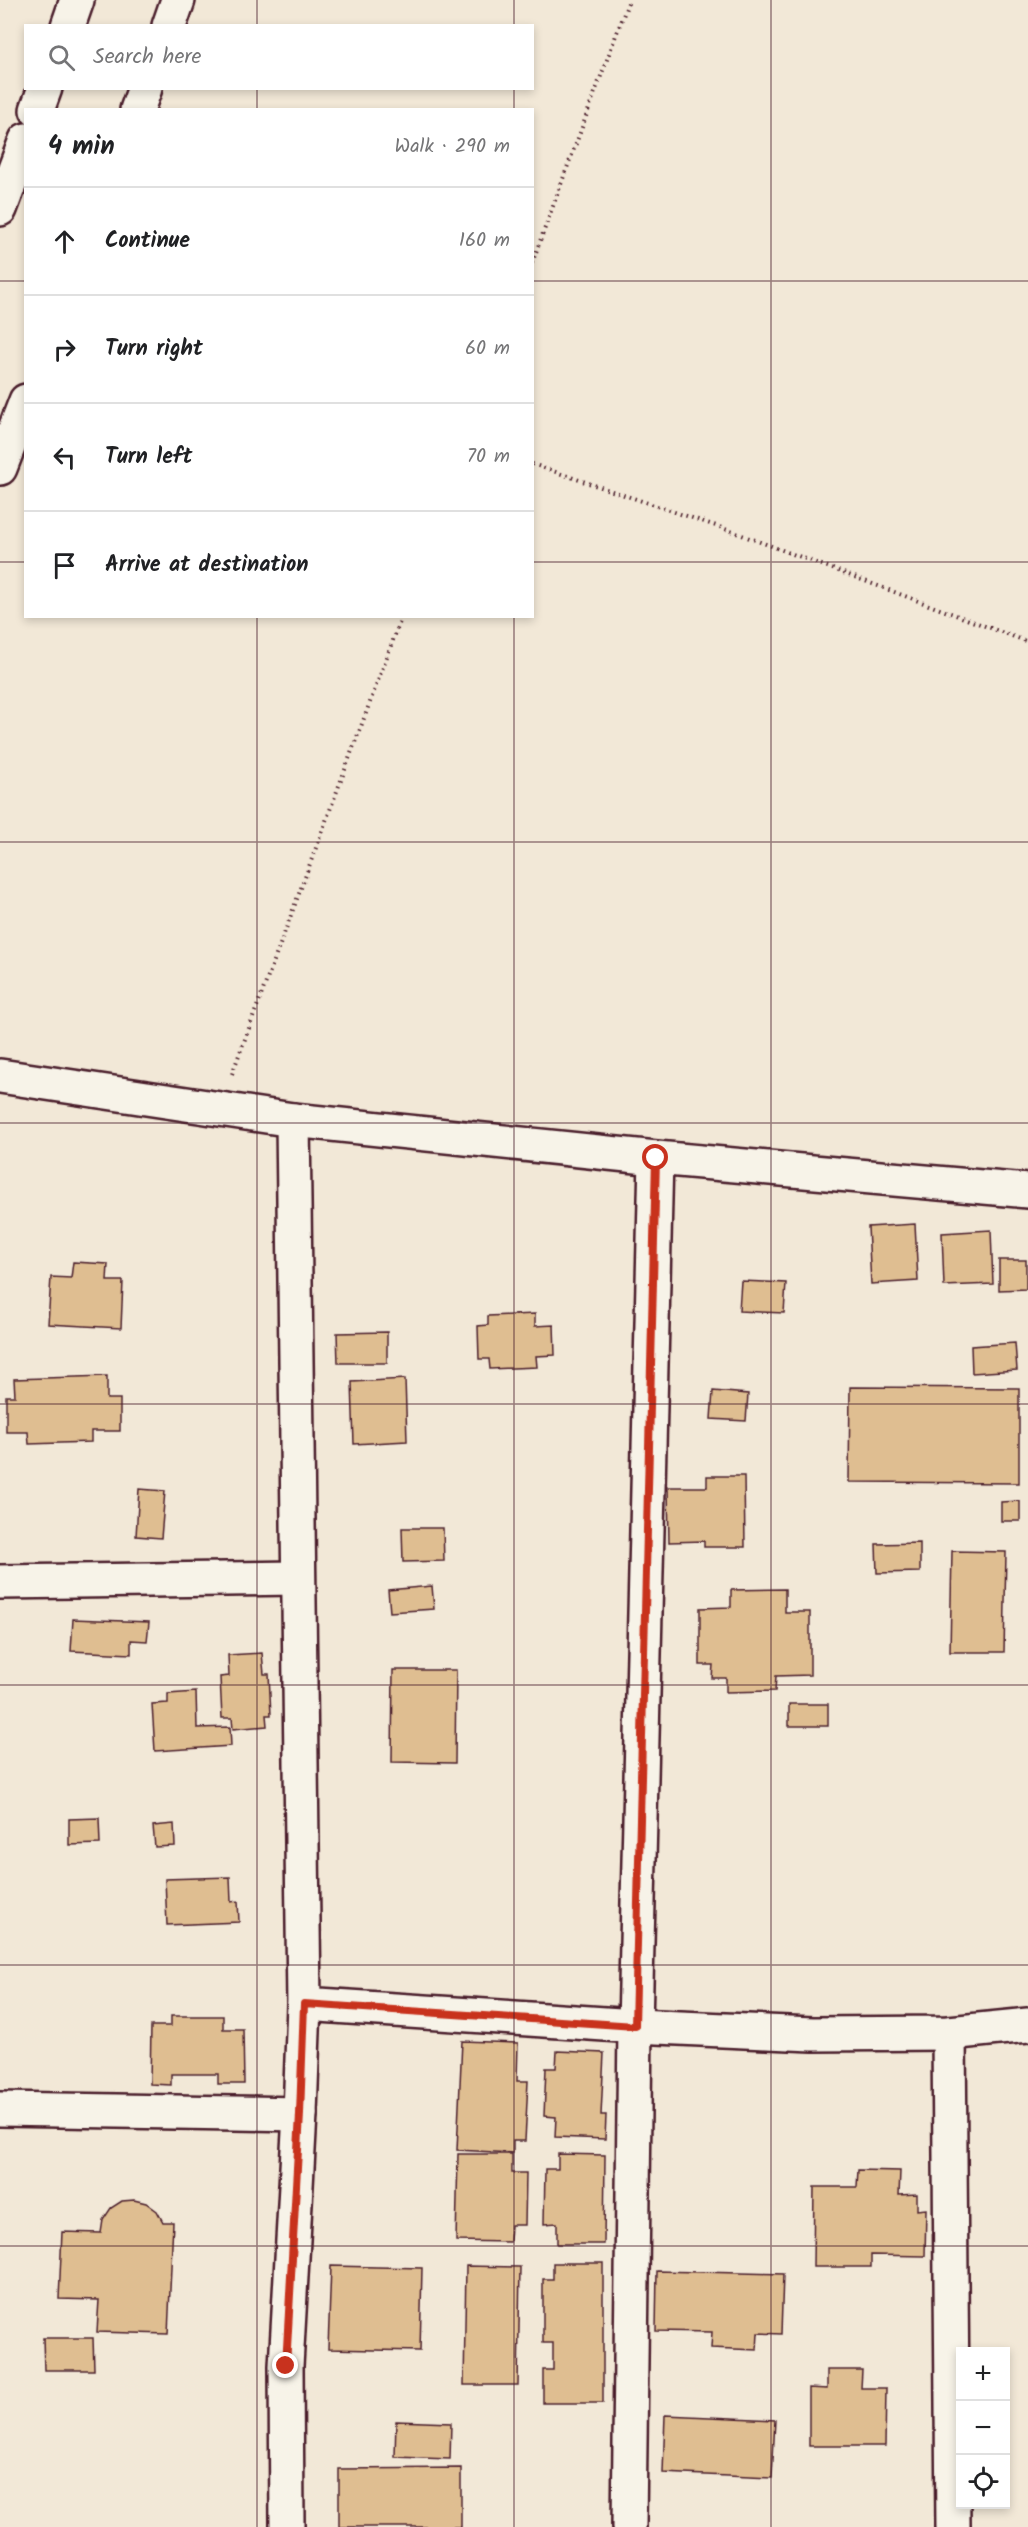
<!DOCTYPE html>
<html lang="en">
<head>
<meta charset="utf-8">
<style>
	body { margin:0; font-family:Kalam,sans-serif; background:#f2f2f2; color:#202124 }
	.controls { position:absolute; right:18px; bottom:18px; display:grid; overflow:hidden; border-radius:0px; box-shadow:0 3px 9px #0003 }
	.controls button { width:54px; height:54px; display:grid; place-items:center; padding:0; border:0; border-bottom:2px solid #e0e0e0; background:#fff; color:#202124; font:30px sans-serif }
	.stop { position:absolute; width:18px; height:18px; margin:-14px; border:4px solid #c8321e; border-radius:50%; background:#fff }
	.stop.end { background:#c8321e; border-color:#fff; box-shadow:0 2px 6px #0008 }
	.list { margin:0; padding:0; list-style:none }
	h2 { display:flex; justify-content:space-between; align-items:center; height:78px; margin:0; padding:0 24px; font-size:26px }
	h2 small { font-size:20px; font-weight:400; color:#757577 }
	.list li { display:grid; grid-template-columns:39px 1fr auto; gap:18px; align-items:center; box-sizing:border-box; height:108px; padding:0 24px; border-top:2px solid #e0e0e0 }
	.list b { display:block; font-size:22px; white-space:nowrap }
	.list em { font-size:20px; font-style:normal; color:#757577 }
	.icon { flex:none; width:33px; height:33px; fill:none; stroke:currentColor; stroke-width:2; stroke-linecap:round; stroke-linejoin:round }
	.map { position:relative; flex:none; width:1028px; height:2527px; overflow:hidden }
	.search { position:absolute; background:#fff; box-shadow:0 3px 9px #0003; left:24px; top:24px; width:510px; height:66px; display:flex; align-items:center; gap:15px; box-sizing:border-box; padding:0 21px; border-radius:0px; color:#757577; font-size:22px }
	.panel { position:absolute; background:#fff; box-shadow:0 3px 9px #0003; left:24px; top:108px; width:510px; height:510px; border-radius:0px }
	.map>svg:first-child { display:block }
</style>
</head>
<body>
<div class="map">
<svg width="1028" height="2527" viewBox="0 0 1028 2527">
	<rect width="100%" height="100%" fill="#f2e8d7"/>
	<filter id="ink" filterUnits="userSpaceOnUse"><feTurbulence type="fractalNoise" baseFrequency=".0167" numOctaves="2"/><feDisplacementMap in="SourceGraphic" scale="12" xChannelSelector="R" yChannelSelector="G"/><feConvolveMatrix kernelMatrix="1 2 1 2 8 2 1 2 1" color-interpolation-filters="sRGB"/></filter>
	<g filter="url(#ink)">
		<g fill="#dfbe91" stroke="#4a1f2b" stroke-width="1.5">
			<path d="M915 1224 918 1281 871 1284 868 1227Z"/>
			<path d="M991 1230 993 1284 944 1286 942 1233Z"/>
			<path d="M999 1260H1026V1289L999 1290Z"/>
			<path d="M73 1262 108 1264 107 1281H123L121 1328 48 1324 51 1277 71 1278Z"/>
			<path d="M741 1281 786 1283 784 1313 739 1311Z"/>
			<path d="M535 1314V1326L554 1325 555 1355 536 1356 537 1367 490 1369 489 1359H479L478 1326 488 1325V1316Z"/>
			<path d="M387 1332V1363H338L337 1333Z"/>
			<path d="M1015 1343 1017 1370 972 1373 971 1346Z"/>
			<path d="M107 1376V1399H120V1431H91V1442L29 1444 28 1432H6V1396H15L14 1379Z"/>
			<path d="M405 1379 407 1441 354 1444 352 1382Z"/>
			<path d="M850 1387 1019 1388V1483L849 1482Z"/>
			<path d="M713 1391 748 1394 746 1421 711 1419Z"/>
			<path d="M707 1476H744L745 1547H704V1541L669 1542 668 1487H707Z"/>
			<path d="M139 1489 165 1491 161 1538 136 1536Z"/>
			<path d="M1020 1501V1521H1001V1502Z"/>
			<path d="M402 1528H443L444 1561 403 1562Z"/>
			<path d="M920 1543V1572L877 1573 876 1544Z"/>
			<path d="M952 1551 1006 1552 1004 1652H950Z"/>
			<path d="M432 1586 434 1609 390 1612 388 1590Z"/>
			<path d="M785 1589V1612H810V1675L776 1676 775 1691 726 1692V1678H712L713 1665H700V1608L731 1607V1590Z"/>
			<path d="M73 1619 149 1622 147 1641 131 1640V1654L71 1651Z"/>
			<path d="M262 1653 264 1674H269L271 1715H266L267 1726 233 1729 232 1718H222L220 1677 229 1676 228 1655Z"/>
			<path d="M393 1670H456L455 1763 392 1762Z"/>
			<path d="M196 1692 197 1728 230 1727 231 1746 155 1751 152 1704 168 1703V1694Z"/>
			<rect x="789" y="1704" width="39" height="22"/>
			<path d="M99 1818 100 1844 69 1845V1819Z"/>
			<path d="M174 1824 175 1846 155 1847 153 1826Z"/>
			<path d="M230 1877 231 1902 238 1901 239 1922 167 1925 165 1879Z"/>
			<path d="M171 2016H223V2029H243L244 2084H218V2074H171V2085L150 2084 151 2026H171Z"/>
			<path d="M462 2041 518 2043 517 2081H528L525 2141H513V2153L457 2150Z"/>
			<path d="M557 2051 604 2053 601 2115H606L605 2139 555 2137 556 2117 544 2116 546 2068H556Z"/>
			<path d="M458 2154H512V2173H526L525 2225H511L510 2242 456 2241Z"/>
			<path d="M558 2154 605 2155 604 2244H557V2223L544 2224 545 2169H558Z"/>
			<path d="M858 2170 900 2171 899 2195 917 2194V2210L926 2209 925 2256 871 2255V2267H813L814 2187H857Z"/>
			<path d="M134 2200 146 2203 157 2211 163 2222H173L168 2334 97 2332 99 2300 59 2299 62 2232 101 2233 103 2220 111 2208 122 2201Z"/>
			<path d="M553 2263H603V2403H543V2370H553V2343H543V2279H553Z"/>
			<path d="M331 2266 422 2268 420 2351 328 2349Z"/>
			<path d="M466 2266 520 2267 518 2385H464Z"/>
			<path d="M657 2271 783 2274 781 2334 758 2333 757 2350 711 2348 712 2332 656 2331Z"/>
			<path d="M43 2338H93L94 2370H44Z"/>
			<path d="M827 2370H862L861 2388H886L885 2446H809V2388L827 2389Z"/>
			<path d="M665 2415 775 2420 772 2478 663 2473Z"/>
			<path d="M396 2421 451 2423 450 2459 395 2457Z"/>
			<path d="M461 2468V2527H339V2469Z"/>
		</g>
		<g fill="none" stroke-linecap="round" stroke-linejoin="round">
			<defs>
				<g id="minor">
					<path d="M169 26 178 0"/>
					<path d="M137 110 145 88"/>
					<path d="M0 468 26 401"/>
					<path d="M0 1076 293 1120 656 1158 1028 1191"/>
					<path d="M293 1120 304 2004 635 2026 813 2034 949 2033 1028 2025"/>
					<path d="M0 1582 297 1578"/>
					<path d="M949 2033 953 2527"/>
					<path d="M0 2109 300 2114"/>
					<path d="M287 2527 286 2366 300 2114 304 2004"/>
					<path d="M629 2527 635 2026 656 1158"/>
				</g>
				<g id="highway">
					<path d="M68 26 77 0"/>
					<path d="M37 110 45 88"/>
					<path d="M0 209 26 140"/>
				</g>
			</defs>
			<use href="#minor" stroke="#4a1f2b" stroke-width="38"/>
			<use href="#highway" stroke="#4a1f2b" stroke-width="38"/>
			<g stroke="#4a1f2b" stroke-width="4" stroke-dasharray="1.5 4.5" stroke-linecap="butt">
				<path d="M532 263 629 0"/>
				<path d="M532 464 731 531 1028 642"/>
				<path d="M232 1074 402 616"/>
			</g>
			<use href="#minor" stroke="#f7f3e8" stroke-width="33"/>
			<use href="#highway" stroke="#f7f3e8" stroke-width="33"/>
		</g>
	</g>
	<g fill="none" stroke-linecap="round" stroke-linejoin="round" filter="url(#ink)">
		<path stroke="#c8321e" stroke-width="8" d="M286 2366 300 2114 304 2004 635 2026 656 1158"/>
	</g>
	<path fill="none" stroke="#4a1f2b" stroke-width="1.5" stroke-opacity="0.55" d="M257 0V26M514 0V26M771 0V2527M257 88V110M514 88V110M0 281H26M532 281H1028M0 562H26M532 562H1028M257 616V2527M514 616V2527M0 842H1028M0 1123H1028M0 1404H1028M0 1685H1028M0 1965H1028M0 2246H1028"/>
</svg>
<div class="controls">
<button>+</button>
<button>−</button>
<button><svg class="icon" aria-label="locate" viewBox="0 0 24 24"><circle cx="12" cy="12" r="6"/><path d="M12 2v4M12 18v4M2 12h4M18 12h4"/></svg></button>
</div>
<div class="stop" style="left:656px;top:1158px"></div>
<div class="stop end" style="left:286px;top:2366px"></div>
<div class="search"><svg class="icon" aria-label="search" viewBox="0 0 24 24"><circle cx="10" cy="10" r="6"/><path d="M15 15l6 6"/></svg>Search here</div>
<section class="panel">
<h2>4 min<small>Walk · 290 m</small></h2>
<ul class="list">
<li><svg class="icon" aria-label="ahead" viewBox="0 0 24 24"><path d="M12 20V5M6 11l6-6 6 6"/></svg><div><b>Continue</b></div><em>160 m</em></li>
<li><svg class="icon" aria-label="right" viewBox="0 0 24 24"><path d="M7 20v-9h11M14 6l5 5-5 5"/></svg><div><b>Turn right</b></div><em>60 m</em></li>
<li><svg class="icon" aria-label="left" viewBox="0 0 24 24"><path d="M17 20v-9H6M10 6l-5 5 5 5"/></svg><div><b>Turn left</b></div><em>70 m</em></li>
<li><svg class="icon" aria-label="arrive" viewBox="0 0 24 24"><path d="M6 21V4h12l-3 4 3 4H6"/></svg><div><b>Arrive at destination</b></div></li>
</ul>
</section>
</div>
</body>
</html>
